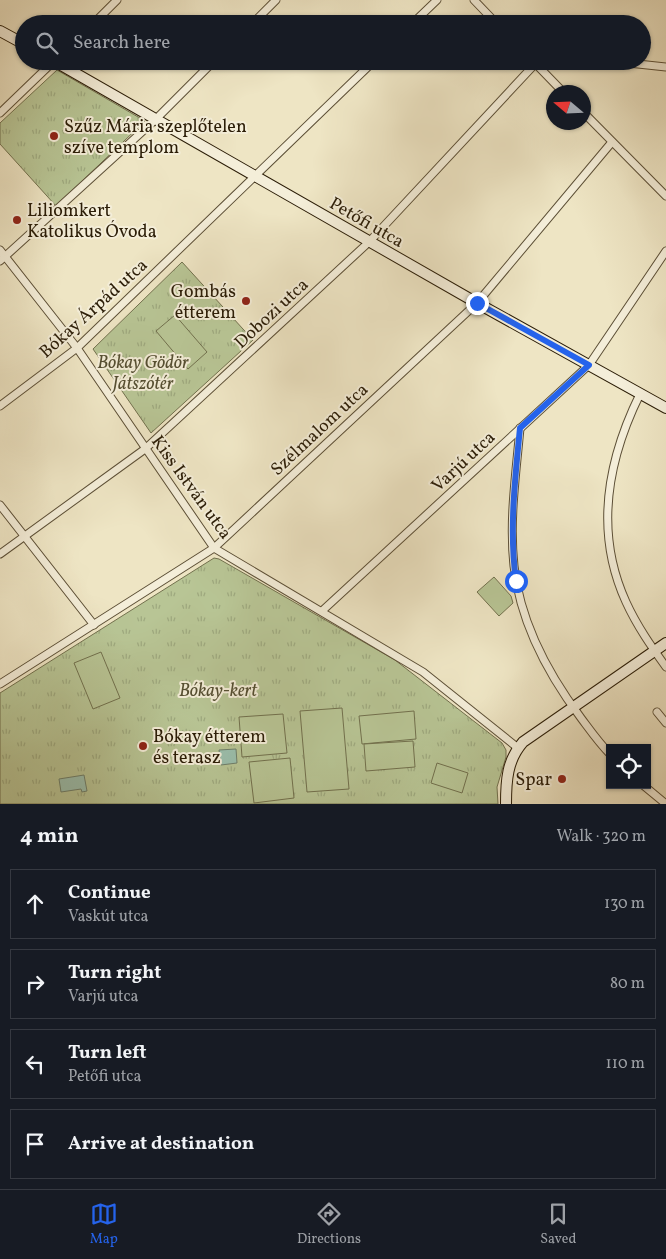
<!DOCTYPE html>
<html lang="en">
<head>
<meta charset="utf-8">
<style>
	body { margin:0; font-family:Vollkorn,serif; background:#242831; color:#f1f3f6 }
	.controls { position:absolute; right:15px; bottom:15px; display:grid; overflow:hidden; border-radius:0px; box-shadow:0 1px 4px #0004 }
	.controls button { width:45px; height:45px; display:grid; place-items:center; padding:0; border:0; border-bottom:1px solid #363941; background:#171b24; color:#f1f3f6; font:25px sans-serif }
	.compass { position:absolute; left:546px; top:85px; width:45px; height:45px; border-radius:50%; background:#171b24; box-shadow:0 1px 4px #0004; rotate:289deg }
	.stop { position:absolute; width:15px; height:15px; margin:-11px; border:4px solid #2563eb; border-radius:50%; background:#fff }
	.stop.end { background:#2563eb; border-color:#fff; box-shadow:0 1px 5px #0008 }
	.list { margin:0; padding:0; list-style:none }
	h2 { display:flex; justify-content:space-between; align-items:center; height:65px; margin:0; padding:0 20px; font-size:21px }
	h2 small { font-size:16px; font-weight:400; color:#9ea1a6 }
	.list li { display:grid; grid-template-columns:32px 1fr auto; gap:15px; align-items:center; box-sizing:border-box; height:70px; margin:0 10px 10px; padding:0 10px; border:1px solid #363941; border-radius:0px }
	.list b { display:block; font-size:19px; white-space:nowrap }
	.list p { margin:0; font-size:16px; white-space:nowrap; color:#9ea1a6 }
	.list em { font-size:16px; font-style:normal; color:#9ea1a6 }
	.icon { flex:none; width:28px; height:28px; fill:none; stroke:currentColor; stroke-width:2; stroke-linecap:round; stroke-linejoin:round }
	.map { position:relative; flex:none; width:666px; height:804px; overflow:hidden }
	.search { position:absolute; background:#171b24; box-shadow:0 1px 4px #0004; left:15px; right:15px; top:15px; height:55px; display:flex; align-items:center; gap:12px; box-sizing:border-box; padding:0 18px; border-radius:28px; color:#9ea1a6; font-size:19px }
	.sheet { height:385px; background:#171b24 }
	nav { display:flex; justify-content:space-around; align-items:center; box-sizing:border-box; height:70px; border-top:1px solid #363941; background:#171b24; font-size:14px; color:#9ea1a6 }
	nav a { display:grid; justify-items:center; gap:2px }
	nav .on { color:#2563eb }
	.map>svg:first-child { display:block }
</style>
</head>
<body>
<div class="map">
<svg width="666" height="804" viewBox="0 0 666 804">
	<defs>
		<pattern id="park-tufts" width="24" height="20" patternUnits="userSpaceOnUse" patternTransform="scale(1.25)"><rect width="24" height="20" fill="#b8c595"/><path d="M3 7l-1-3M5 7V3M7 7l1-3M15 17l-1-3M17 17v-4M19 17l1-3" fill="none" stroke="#9ea97f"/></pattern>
	</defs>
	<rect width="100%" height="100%" fill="#eee5c4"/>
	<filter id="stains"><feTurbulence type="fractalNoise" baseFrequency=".004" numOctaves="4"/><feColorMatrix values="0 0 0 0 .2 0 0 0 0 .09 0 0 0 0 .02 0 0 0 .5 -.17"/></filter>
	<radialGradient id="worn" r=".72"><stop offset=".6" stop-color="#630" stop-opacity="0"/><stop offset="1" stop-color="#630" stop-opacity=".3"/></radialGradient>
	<g fill="url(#park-tufts)" stroke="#72714e">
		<path d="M57 70 145 121 56 206 0 144V123Z"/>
		<path d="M182 262 253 340 151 433 93 349Z"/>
		<path d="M214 558 219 559 395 660 502 743 506 750V757L497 787 498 804H0V693Z"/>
	</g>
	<g fill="#b8c595" stroke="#72714e">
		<path d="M175 315 207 352 188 369 156 331Z"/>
		<path d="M494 577 511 596 513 603 499 616 477 592Z"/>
		<path d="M101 652 120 698 93 709 74 663Z"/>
		<path d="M342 708 349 789 307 792 300 711Z"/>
		<path d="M414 711 416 739 362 744 359 716Z"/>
		<path d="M283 714 287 753 242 757 239 717Z"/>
		<path d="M413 741 415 767 366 771 364 744Z"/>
		<path d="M290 758 294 798 254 803 249 762Z"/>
		<path d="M437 763 468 773 462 793 431 783Z"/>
	</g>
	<g fill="#9bc0ae" stroke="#6e7f6b">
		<path d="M236 749 237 763 221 765 219 750Z"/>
		<path d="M84 775 87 791 82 792 81 789 61 792 59 779Z"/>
	</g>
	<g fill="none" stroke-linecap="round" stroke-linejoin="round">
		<defs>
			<g id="street">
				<path d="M474 0 497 24"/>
				<path d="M93 24 117 0"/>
				<path d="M252 24 276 0"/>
				<path d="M412 24 437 0"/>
				<path d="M533 61 563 92"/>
				<path d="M610 61 666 67"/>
				<path d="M0 113 54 61"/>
				<path d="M584 113 666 196"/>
				<path d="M0 250 77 348 214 548 423 672 518 748"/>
				<path d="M0 261 155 120 214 61"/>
				<path d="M640 394C607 461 594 532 626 602 637 626 651 646 666 667"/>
				<path d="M0 406 77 348 374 61"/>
				<path d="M520 428C516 474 509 520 514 566 520 622 548 674 581 718 590 730 599 743 610 754"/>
				<path d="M0 505 94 625"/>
				<path d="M0 554 145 449 369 242 535 64"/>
				<path d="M322 611 589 365 666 251"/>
				<path d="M0 684 214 548 477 303 612 142"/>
				<path d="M657 712 666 723"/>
				<path d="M643 785 666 804"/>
			</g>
			<g id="secondary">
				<path d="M0 31 24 44"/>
				<path d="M54 61 477 303 666 408"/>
				<path d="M506 804C506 781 507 760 523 742L666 643"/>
			</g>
		</defs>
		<use href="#street" stroke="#5c4f36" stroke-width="9"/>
		<use href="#secondary" stroke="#2b1d07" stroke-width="12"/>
		<use href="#street" stroke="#f4eed9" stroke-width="7"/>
		<use href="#secondary" stroke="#f4eed9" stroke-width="10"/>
	</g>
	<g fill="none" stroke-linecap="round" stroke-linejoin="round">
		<path stroke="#2563eb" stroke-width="6" d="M477 303 589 365 520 428C515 479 509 530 516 581"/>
	</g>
	<g fill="#8f2418" stroke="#f4eed9" stroke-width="2">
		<circle cx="54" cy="136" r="5"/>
		<circle cx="17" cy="220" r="5"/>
		<circle cx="246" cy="301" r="5"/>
		<circle cx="143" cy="746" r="5"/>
		<circle cx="562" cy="779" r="5"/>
	</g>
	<g text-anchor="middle" stroke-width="4" stroke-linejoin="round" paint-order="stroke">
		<g font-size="18" fill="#2b1d07" stroke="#f4eed9" text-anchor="start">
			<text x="64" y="132">Szűz Mária szeplőtelen<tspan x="64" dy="21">szíve templom</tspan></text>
			<text x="27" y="216">Liliomkert<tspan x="27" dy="21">Katolikus Óvoda</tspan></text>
			<text x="236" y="297" text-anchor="end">Gombás<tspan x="236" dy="21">étterem</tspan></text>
			<text x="153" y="742">Bókay étterem<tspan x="153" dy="21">és terasz</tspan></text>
			<text x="552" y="785" text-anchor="end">Spar</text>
		</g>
		<g font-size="18" fill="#2b1d07" stroke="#f4eed9">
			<text transform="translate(367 222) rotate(30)" y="6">Petőfi utca</text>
			<text transform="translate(93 308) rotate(-42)" y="6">Bókay Árpád utca</text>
			<text transform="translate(271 313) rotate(-43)" y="6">Dobozi utca</text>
			<text transform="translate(319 429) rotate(-43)" y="6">Szélmalom utca</text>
			<text transform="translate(463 461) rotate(-43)" y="6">Varjú utca</text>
			<text transform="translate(192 487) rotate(54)" y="6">Kiss István utca</text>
		</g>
		<g font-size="18" font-style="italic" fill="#554f32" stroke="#f4eed9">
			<text x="143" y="368">Bókay Gödör<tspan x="143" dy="21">Játszótér</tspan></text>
			<text x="218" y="696">Bókay-kert</text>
		</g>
	</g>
	<rect width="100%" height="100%" filter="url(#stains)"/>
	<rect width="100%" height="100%" fill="url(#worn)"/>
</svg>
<div class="controls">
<button><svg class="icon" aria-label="locate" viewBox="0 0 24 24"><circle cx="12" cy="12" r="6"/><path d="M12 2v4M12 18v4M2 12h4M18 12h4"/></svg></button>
</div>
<svg class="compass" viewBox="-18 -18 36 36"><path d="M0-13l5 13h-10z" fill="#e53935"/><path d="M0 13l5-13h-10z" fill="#9ea1a6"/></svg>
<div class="stop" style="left:516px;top:581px"></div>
<div class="stop end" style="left:477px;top:303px"></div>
<div class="search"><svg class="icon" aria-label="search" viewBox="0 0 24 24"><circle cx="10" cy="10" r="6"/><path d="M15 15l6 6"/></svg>Search here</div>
</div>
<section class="sheet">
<h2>4 min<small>Walk · 320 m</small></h2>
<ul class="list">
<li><svg class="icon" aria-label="ahead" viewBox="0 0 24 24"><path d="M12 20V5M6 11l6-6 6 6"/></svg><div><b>Continue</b><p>Vaskút utca</p></div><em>130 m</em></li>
<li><svg class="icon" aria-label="right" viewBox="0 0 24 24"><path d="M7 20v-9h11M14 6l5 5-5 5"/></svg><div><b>Turn right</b><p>Varjú utca</p></div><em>80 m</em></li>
<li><svg class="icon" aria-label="left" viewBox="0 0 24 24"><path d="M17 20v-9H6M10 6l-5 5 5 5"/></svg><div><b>Turn left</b><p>Petőfi utca</p></div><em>110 m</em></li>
<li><svg class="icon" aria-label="arrive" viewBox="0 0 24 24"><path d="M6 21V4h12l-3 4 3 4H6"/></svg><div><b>Arrive at destination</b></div></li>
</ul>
</section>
<nav>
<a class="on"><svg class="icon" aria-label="map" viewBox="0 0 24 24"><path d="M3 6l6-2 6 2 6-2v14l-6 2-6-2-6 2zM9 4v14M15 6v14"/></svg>Map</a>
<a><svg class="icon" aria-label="directions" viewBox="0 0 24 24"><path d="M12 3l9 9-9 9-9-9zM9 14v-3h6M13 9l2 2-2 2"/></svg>Directions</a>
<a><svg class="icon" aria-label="saved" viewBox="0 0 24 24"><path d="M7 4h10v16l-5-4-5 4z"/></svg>Saved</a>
</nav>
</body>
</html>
